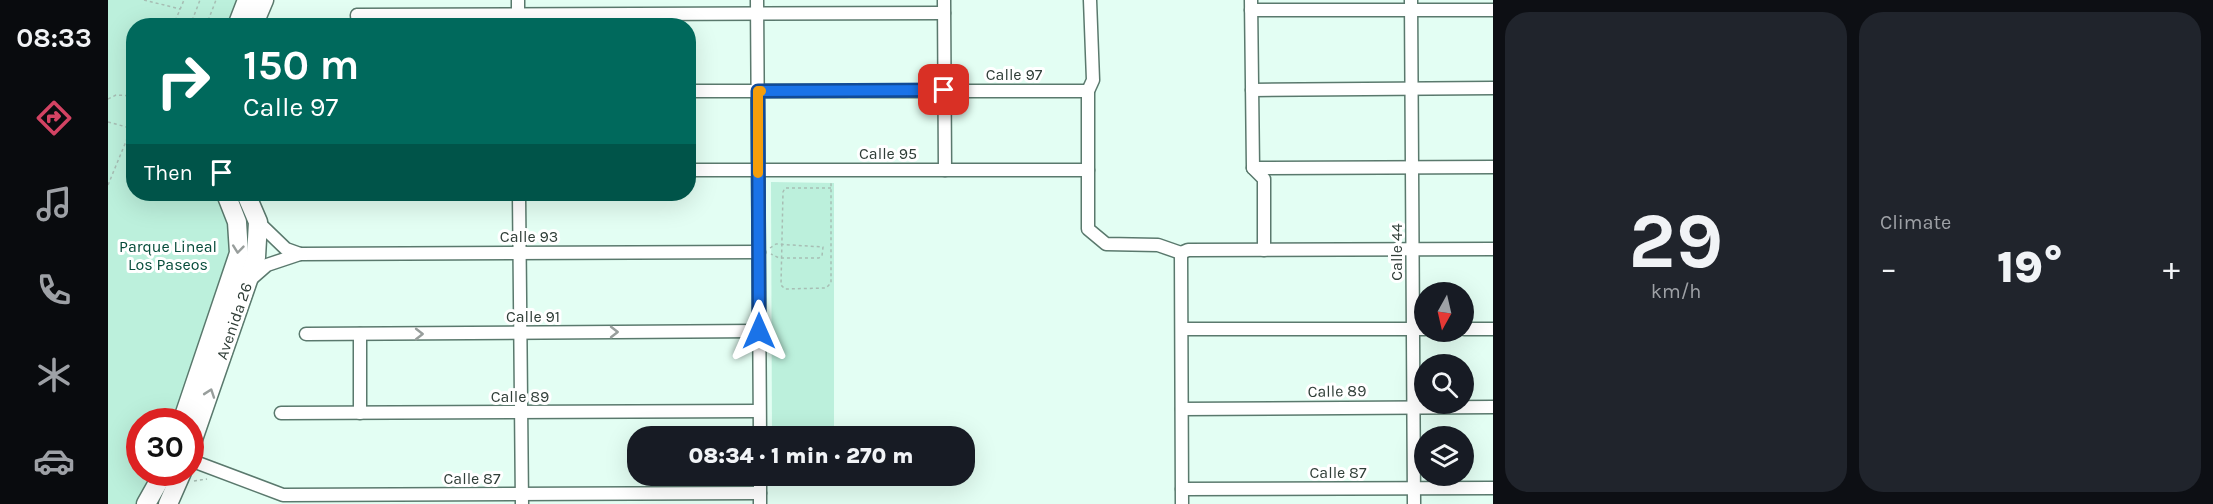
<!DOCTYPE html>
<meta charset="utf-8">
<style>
body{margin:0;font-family:Karla,sans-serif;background:#20242c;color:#f1f3f6;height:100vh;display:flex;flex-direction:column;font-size:22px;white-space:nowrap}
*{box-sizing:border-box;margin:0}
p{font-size:20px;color:#9ea1a6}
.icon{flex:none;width:33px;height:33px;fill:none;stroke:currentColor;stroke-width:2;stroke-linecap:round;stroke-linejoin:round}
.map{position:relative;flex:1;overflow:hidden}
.sheet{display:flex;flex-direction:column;gap:12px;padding:12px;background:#0d0f14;width:720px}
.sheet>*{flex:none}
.guide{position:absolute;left:18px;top:18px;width:570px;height:183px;border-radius:24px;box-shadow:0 6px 24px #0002;background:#00695c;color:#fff;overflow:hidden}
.needle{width:39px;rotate:188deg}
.buttons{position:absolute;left:1306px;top:282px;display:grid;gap:12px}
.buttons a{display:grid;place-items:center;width:60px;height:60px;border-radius:50%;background:#171b24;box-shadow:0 6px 24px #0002;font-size:30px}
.speed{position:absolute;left:18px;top:408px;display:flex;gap:12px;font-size:30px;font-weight:700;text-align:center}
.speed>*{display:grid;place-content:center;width:78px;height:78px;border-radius:50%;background:#171b24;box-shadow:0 6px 24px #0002;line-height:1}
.speed .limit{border:9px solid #d22;background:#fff;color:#111}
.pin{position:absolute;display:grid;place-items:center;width:51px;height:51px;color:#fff;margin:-26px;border-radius:12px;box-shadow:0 3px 9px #0006}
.me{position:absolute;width:66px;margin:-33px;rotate:0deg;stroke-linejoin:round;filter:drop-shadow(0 0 4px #0008)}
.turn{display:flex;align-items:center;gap:21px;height:126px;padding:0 18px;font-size:27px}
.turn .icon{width:78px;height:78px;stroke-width:2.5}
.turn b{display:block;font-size:42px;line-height:51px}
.then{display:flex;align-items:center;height:57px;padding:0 18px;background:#0003;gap:12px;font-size:22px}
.big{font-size:45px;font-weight:800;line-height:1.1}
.sheet .tile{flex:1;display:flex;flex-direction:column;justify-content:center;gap:9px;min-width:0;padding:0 21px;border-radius:24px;background:#20242c}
.sheet .dial{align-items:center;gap:0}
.dial b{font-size:78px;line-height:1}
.heat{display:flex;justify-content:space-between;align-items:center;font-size:33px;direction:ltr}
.sheet .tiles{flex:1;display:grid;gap:12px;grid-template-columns:repeat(2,1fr)}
.trip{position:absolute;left:519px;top:426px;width:348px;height:60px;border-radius:24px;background:#171b24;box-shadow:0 6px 24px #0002;font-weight:800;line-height:60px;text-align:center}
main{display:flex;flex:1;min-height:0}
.menu{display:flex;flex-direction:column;width:108px;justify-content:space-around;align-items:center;background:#090b0e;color:#9ea1a6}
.menu .icon{width:42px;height:42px}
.menu .active{color:#d34363}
.menu b{font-size:27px;color:#f1f3f6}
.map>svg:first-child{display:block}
.green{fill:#bcf0dc}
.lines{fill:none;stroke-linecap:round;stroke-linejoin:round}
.street-casing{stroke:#5a796d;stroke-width:15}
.secondary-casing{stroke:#5a796d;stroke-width:21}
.path{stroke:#a7beb4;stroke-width:1.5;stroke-dasharray:3 3;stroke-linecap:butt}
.street{stroke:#fff;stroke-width:12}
.secondary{stroke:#fff;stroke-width:18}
.oneway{stroke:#989e9c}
.route-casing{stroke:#114b97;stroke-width:15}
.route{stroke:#1a73e8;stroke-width:10}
.slow{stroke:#f59e0b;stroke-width:10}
.labels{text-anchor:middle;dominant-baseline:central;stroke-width:6;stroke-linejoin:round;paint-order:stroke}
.street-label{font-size:16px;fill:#303e38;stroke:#fff}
.park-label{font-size:16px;fill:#064c3a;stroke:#fff}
</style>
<main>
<nav class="menu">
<b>08:33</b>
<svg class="icon active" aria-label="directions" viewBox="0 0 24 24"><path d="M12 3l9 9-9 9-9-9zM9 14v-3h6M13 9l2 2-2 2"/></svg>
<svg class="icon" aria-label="music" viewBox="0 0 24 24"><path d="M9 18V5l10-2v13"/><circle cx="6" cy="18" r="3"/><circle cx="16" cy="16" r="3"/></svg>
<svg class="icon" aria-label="phone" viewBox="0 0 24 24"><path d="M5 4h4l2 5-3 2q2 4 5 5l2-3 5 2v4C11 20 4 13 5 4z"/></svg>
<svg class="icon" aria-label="climate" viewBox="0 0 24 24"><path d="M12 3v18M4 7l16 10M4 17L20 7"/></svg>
<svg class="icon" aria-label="car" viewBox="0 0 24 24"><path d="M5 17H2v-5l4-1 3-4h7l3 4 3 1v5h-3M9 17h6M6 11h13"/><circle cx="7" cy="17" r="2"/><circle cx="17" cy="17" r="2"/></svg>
</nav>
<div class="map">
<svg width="1385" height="504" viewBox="0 0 1385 504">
<rect width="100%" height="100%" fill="#e3fef3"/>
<g class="green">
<path d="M0 0H133L122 25 26 26V194H110L124 228 126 242 67 421 32 422V472L49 473 32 504H0Z"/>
<path d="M663 182 726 183V436H664Z"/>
</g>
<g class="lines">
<g class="street-casing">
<g id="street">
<path d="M410 0V26"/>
<path d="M649 0 652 436"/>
<path d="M836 0 837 170"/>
<path d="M982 0 985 80 980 91V229L998 244 1050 245 1073 253 1080 250 1385 249"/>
<path d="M1143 0 1145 168 1156 179V250"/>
<path d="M1303 0 1306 504"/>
<path d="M1143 10H1385"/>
<path d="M250 26 249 15 836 13"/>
<path d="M1144 90 1385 88"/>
<path d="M580 91H980"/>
<path d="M1145 168 1385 167"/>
<path d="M580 170H980"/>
<path d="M411 194 414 504"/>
<path d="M150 222 178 249 192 254"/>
<path d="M1073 253 1074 504"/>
<path d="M143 279 159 265 192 254 651 252"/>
<path d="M1074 329H1317"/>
<path d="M1356 329H1385"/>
<path d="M198 334 651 331"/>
<path d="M1074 409 1385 407"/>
<path d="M173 413 651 411"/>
<path d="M252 413V334"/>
<path d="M82 460 175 495 652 493"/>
<path d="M652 476V504"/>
<path d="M1074 489 1385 488"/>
</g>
</g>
<g class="secondary-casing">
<g id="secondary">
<path d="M129 26 139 0"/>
<path d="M145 26 156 0"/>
<path d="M74 422 131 253 129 222 118 194"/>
<path d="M82 448 148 257 150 222 138 194"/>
<path d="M38 504 56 472"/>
<path d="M60 504 74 472"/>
</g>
</g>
<g class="path">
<path d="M36 0 72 9"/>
<path d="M65 26 76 0"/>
<path d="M82 26 92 0"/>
<path d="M98 26 108 0"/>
<path d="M0 99 8 95 26 96"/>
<path d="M0 122 26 129"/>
<path d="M0 185 26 122"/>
<path d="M723 188H677L675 192 673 285 677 289 718 288 723 283V181"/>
<path d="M662 248 668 244 715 247 714 256 711 258H671L663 254"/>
<path d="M86 481 99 479"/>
</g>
<use href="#street" class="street"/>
<use href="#secondary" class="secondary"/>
</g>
<defs><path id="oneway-chevron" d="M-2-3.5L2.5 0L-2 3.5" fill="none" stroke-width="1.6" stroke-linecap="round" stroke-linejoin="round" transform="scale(1.5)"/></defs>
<g class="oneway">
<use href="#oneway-chevron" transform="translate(130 249) rotate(96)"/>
<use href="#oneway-chevron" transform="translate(506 332)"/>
<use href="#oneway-chevron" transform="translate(311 334)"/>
<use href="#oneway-chevron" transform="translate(102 393) rotate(-71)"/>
</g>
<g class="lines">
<g class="route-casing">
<path id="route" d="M651 331 650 91 836 90"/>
</g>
<use href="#route" class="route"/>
<path class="slow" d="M650 173V91H653"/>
</g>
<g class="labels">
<g class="street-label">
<text x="906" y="74">Calle 97</text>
<text x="780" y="153">Calle 95</text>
<text x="421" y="236">Calle 93</text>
<text transform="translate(1288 252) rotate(-90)">Calle 44</text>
<text x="425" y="316">Calle 91</text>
<text transform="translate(126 321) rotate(-71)">Avenida 26</text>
<text transform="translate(1229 391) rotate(-1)">Calle 89</text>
<text x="412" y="396">Calle 89</text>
<text x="1230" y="472">Calle 87</text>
<text x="364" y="478">Calle 87</text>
</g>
<g class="park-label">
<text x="60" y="246">Parque Lineal<tspan x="60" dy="18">Los Paseos</tspan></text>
</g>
</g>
</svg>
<div class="buttons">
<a><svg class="needle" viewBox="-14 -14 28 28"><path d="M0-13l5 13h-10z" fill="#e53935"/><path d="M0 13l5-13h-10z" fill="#9ea1a6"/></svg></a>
<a><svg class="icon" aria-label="search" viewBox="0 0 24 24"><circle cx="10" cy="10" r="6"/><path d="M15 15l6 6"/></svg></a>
<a><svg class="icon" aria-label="layers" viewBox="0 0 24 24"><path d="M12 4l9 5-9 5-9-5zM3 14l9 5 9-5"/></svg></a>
</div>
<div class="speed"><div class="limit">30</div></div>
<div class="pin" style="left:836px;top:90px;background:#d93025"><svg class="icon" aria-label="arrive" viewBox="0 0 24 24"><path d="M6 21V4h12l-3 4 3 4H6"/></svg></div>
<svg class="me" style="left:651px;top:331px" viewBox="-20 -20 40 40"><path d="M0-17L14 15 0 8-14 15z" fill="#1a73e8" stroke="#fff" stroke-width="4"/></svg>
<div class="trip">08:34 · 1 min · 270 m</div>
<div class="guide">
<div class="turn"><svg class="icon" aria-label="right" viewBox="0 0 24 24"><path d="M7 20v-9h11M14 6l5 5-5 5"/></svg><div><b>150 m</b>Calle 97</div></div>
<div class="then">Then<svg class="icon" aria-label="arrive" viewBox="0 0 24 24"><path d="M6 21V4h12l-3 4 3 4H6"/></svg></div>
</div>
</div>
<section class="sheet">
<div class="tiles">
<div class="tile dial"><b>29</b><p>km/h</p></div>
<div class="tile"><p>Climate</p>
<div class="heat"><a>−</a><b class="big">19°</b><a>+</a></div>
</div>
</div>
</section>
</main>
